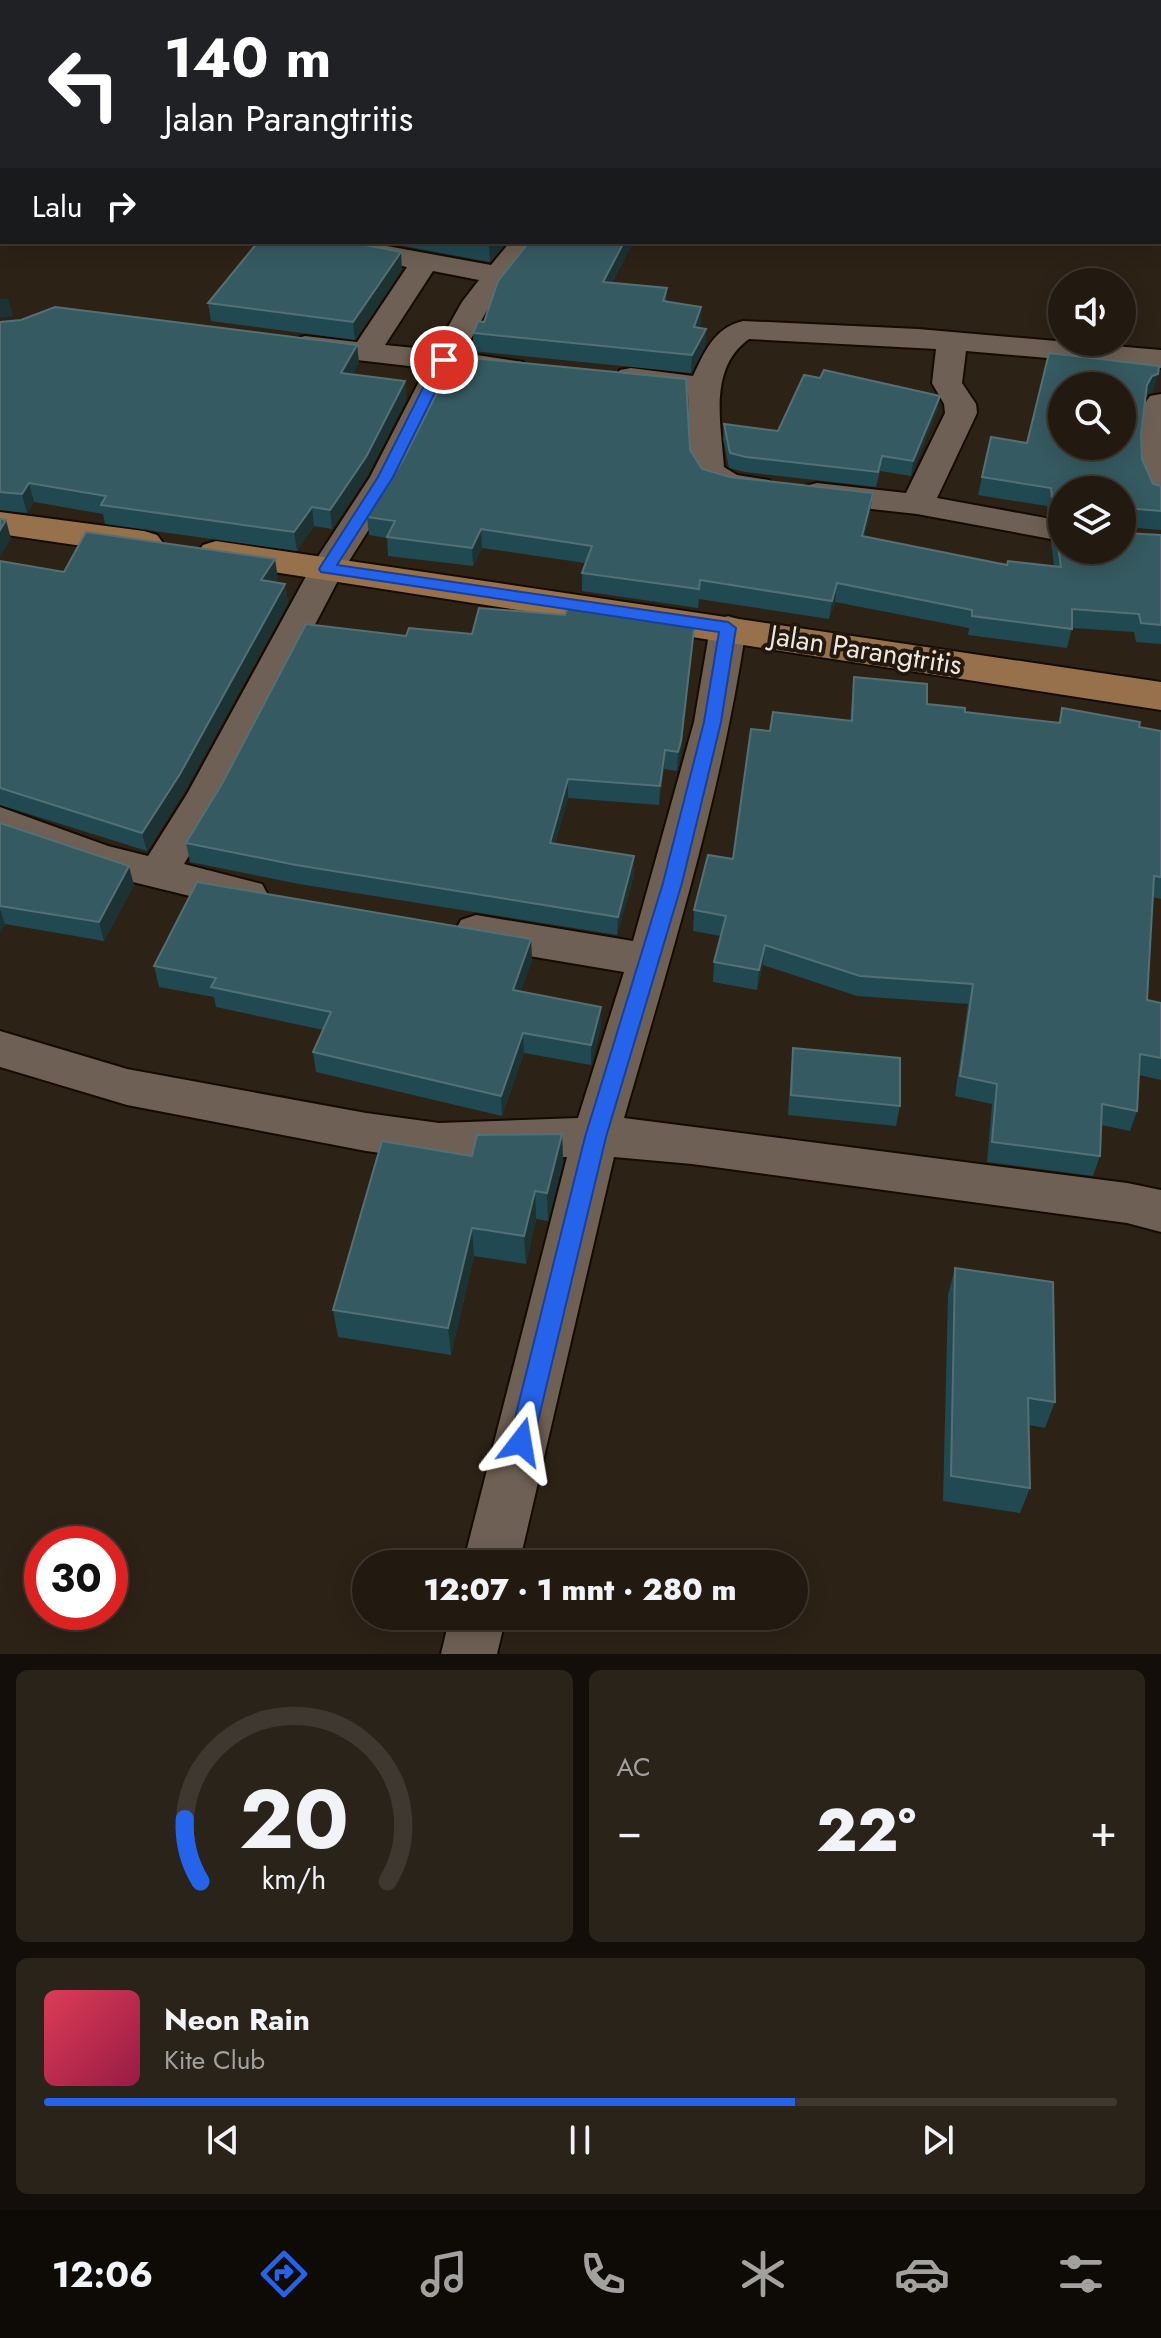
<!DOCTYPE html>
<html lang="id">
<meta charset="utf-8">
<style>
body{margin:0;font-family:Jost,sans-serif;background:#2a2319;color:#f1f3f6;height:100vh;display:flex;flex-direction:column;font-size:30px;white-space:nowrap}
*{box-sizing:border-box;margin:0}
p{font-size:26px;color:#a2a19f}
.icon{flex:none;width:44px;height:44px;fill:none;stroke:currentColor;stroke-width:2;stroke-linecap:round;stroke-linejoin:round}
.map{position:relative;height:1654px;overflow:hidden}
.sheet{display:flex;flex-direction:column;gap:16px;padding:16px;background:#130e09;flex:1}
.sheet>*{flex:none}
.hud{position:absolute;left:0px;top:0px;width:1162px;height:244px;box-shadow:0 4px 20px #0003,0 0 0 2px #3f3830;background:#202124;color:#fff;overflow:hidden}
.fabs{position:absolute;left:1048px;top:268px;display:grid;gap:16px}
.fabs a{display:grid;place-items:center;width:88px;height:88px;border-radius:50%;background:#221a10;box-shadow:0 4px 20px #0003,0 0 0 2px #3f3830;font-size:40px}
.speed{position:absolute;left:24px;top:1526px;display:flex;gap:16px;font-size:40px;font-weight:700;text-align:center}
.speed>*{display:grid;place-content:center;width:104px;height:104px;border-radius:50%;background:#221a10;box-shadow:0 4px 20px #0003,0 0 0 2px #3f3830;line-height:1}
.speed .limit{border:12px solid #d22;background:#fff;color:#111}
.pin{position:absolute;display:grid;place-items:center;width:68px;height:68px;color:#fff;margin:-34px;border:4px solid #fff;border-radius:50%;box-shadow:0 2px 8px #0007}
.me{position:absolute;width:88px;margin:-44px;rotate:14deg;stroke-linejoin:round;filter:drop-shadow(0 0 6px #0008)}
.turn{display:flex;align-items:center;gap:28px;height:168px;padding:0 32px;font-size:36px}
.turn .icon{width:104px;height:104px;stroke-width:2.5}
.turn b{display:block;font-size:56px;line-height:68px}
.then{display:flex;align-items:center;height:76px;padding:0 32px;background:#0003;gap:16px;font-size:30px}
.big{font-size:60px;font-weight:800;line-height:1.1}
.sheet .tile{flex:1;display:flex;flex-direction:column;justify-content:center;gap:12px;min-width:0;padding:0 28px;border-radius:12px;background:#2a2319}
.sheet .dial{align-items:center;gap:0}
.dial svg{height:208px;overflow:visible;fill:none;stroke:#3f3830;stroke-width:7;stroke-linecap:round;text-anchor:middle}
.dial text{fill:#f1f3f6;stroke:none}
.song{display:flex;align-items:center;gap:24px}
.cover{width:96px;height:96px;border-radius:12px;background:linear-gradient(135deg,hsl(350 70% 55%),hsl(340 70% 35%))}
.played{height:8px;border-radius:4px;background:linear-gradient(90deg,#2563eb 70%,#3f3830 70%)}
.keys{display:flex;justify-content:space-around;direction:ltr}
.heat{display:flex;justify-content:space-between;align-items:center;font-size:44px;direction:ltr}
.sheet .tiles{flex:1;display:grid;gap:16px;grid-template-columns:1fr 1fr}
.tile:last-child{grid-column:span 2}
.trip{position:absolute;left:352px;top:1550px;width:456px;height:80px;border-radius:40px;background:#221a10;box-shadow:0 4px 20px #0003,0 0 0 2px #3f3830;font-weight:800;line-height:80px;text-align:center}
.dock{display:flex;height:128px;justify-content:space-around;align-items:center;background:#0e0a06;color:#a2a19f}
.dock .icon{width:56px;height:56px}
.dock .selected{color:#2563eb}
.dock b{font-size:36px;color:#f1f3f6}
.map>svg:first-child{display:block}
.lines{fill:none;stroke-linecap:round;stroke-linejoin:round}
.minor-casing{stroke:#150b03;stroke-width:4}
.primary-casing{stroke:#150b03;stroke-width:4}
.minor{fill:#6e6054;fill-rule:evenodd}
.primary{fill:#97714b;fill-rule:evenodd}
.wall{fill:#204952}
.shaded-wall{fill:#1c3233}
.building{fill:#365a61;stroke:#537075;stroke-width:2;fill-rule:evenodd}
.route{fill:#2563eb;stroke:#184099;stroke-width:2}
.labels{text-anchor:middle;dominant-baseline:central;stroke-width:8;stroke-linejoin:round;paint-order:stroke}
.street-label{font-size:28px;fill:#efe7df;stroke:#23180d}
</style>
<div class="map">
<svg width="1161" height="1654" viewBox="0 0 1161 1654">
<rect width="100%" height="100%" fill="#2d2216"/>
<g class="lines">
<g class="minor-casing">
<g id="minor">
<path d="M5 0H45L47 2H7Z"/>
<rect x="1160" y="118" width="1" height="16"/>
<rect x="0" y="188" width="2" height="16"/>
<path d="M305 242H365L491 265 510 242H539L490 305 463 353 523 362 527 368 523 374 512 377 455 371 402 477 344 569 224 799 184 864 262 884 268 895 262 906 247 910 100 874 0 837V807L108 846 148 856 187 794 310 569 370 477 426 368 305 354 294 351 290 345 294 339 305 336 357 342 407 267 319 250 309 248ZM433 271 479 280 462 302 435 350 385 345Z"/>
<path d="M743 321 918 329 1161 350V368L966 351 962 383 976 404 977 413 937 498 1062 521V541L917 514 817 503 805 500 800 493 805 486 817 483 906 493 945 413 944 404 932 383 936 349 749 339C708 368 721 423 724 467L737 475 769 480 774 487 769 494C753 498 740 495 724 492 680 481 690 431 688 394L620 384 616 377 620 370 631 368 693 376C705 351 714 328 743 321Z"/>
<path d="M1161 394V502L1149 499C1131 472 1142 433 1145 403L1150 396Z"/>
<path d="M728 616 741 620 746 628C721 797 671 956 624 1118L1127 1183 1161 1190V1232L1127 1223 692 1164 614 1157 519 1564H463L567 1157 439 1161 366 1151 127 1105 0 1067V1031L127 1069 366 1113 439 1123 578 1118 624 972 476 947 461 942 455 931 461 920 476 915 633 941 694 722 710 628 715 620Z"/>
<path d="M450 1616H506L497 1654H441Z"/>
</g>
</g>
<g class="primary-casing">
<g id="primary">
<path d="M0 512 144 531 157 535 163 543 157 551 144 555 0 534Z"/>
<path d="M216 541 1161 682V710L203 561 197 553 203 545Z"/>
</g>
</g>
<use href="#minor" class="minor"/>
<use href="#primary" class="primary"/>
</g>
<g class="wall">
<path d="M382 242H507L490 262Z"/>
<path d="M529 242H633L612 283 667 288 666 302 701 307 699 328 706 329 705 346 691 373 473 351V333L484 322Z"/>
<path d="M402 269 355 340 211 321 208 303Z"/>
<path d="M0 322 357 345 359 363 352 374 405 381 406 400 367 476 332 529 314 526 297 551 105 524 103 514 34 502 27 513 0 510Z"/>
<path d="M1049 353 1153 392 1148 394 1145 398 1141 434 1142 459 1153 484 1161 486V530L1125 527V533L1161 535V644L1136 642 1134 632 1072 628 1067 648 968 635 969 628 835 602 829 619 699 599 698 608 582 591V573L585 563 482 548 473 566 388 556 387 538 369 535 367 517 690 450 702 469 730 477 873 493 870 512 864 537 1007 565 1054 566 1051 542 1055 524 1122 550 1062 490V519L1048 515 1047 506 978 495 982 477 1027 443Z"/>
<path d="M940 396 937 411 911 476 880 471 876 487 745 472 729 468 723 439 724 424 778 431Z"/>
<path d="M0 561 64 572 278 578 275 582 285 584 288 603 184 792 147 851 0 805Z"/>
<path d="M565 615 695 620 680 760 677 771 664 769 659 805 568 798 555 844 634 875 617 935 299 884 190 862 186 843 406 636 472 634Z"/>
<path d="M854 677 927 704 965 712 1058 723 1062 708 1139 727 1161 731V899L1152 897 1147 1000 1161 1003V1080L1139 1075 1137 1111 1130 1131 1101 1125 1100 1156 1093 1176 987 1162 992 1104 955 1096 968 1004 857 996 763 965 757 990 713 982 714 962 721 936 693 931 694 910 733 859 770 731 850 721Z"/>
<path d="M0 823 134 885 104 941 5 924 0 933Z"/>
<path d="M531 939 532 960 520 992 601 1007V1027L591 1065 524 1053 502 1116 316 1072 313 1052 323 1030 216 1007 214 997 159 987 154 966Z"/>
<path d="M793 1048 900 1106 896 1126 788 1115 791 1068Z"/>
<path d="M562 1134 563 1162 548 1221 536 1219 526 1264 474 1256 451 1355 338 1337 333 1310 472 1156Z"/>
<path d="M955 1268 1055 1402 1045 1428 1029 1425 1030 1488 1020 1513 943 1501 948 1295Z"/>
</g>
<g class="shaded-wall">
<path d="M491 242H507L490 262 489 244Z"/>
<path d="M624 242H633L603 300V282Z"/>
<path d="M401 252 402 269 355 340 353 322Z"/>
<path d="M8 298 13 316 0 318V299Z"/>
<path d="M701 307V324L693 345 694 327Z"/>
<path d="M706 329 705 346 691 373 692 355Z"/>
<path d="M357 345 359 363 343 391 341 373Z"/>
<path d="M1158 374 1153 392 1148 394 1142 403 1147 385 1152 376Z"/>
<path d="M405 381 406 400 367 476 332 529 330 510Z"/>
<path d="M940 396 937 411 911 476 913 461Z"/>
<path d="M29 483 34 502 27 513 22 494Z"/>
<path d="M873 493 870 512 859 555 862 536Z"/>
<path d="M312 507 314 526 297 551 294 532Z"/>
<path d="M6 520 11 539 0 557V530Z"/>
<path d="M481 529 482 548 473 566 472 548Z"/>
<path d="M275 559 278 578 264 598 261 580Z"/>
<path d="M837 583 835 602 829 619 832 601Z"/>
<path d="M285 584 288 603 184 792 147 851 142 833Z"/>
<path d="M695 620 680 760 677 771 678 752Z"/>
<path d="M665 750 664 769 659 805 660 786Z"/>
<path d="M568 779V798L550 862V843Z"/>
<path d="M634 856V875L617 935 618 917Z"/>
<path d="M129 866 134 885 104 941 99 922Z"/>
<path d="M0 909 5 924 0 933Z"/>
<path d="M531 939 532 960 514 1011 513 990Z"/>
<path d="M765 945 763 965 757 990 759 970Z"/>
<path d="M601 1007V1027L591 1065V1045Z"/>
<path d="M523 1033 524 1053 502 1116 501 1096Z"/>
<path d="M562 1134 563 1162 548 1221 547 1193Z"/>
<path d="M535 1191 536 1219 526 1264 524 1236Z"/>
<path d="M472 1228 474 1256 451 1355 448 1328Z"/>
</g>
<g class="building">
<path d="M258 242H350L401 252 353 322 208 303Z"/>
<path d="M529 242H624L603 282 667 288 663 301 701 307 694 327 706 329 692 355 473 333 478 321 484 322 498 281Z"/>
<path d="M55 307 357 345 341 373 405 381 366 457 330 510 312 507 294 532 101 505 106 496 29 483 22 494 0 492V322L21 320Z"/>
<path d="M1049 353 1159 366 1158 374 1152 376 1147 385 1141 434 1142 459 1153 484 1161 486V511L1125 508V533L1161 535V625L1141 623 1139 614 1072 609V629L972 616V610L837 583 832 601 700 580 699 589 582 573 592 546 481 529 472 548 387 537 395 521 367 517 403 460 441 385 449 386 462 357 686 379 690 450 702 469 730 477 873 493 862 536 1007 565 1008 561 1061 567 1055 524H1062V550H1122V490H1062V499L1052 497 1051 488 982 477 991 437 1027 443ZM1062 386H1122V446H1062Z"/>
<path d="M824 370 940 396 913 461 882 456 878 472 746 457 730 453 724 424 778 431 804 375 820 378Z"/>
<path d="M0 519 6 520 0 530Z"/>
<path d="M86 532 275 559 261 580 285 584 180 774 142 833 0 788V561L64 572Z"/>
<path d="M570 602 695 620 681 741 678 752 665 750 660 786 568 779 550 843 634 856 618 917 296 865 186 843 223 782 306 624 406 636 409 628 472 634 479 608 565 615Z"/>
<path d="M854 677 927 684V704L965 708V712L1060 723 1062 708 1140 722 1139 727 1161 731V877L1154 876 1147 1000 1161 1003V1058L1140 1054 1137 1111 1102 1104 1100 1156 992 1142 997 1084 960 1076 973 984 860 976 765 945 759 970 714 962 726 916 694 910 708 855 733 859 751 729 770 731 773 712 852 721Z"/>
<path d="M0 823 129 866 99 922 0 906Z"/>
<path d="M197 882 531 939 513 990 601 1007 591 1045 523 1033 501 1096 313 1052 331 1012 211 987 216 978 154 966Z"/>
<path d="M793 1048 900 1058V1106L791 1095Z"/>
<path d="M562 1134 547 1193 535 1191 524 1236 472 1228 448 1328 333 1310 382 1141 472 1156 477 1135Z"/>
<path d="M955 1268 1053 1282 1055 1402 1028 1398 1030 1488 951 1476Z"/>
</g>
<path class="route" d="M444 355 451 360 393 477 337 565 728 622 736 628 721 722 682 883 606 1137 533 1442 529 1450 521 1453 512 1450 509 1442 585 1137 663 883 704 722 719 632 321 572 319 569 378 477 437 360Z"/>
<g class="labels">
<g class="street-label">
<text transform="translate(866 650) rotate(9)">Jalan Parangtritis</text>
</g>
</g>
</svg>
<div class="fabs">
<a><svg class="icon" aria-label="sound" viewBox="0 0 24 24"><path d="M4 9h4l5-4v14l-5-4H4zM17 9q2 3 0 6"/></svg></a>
<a><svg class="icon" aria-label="search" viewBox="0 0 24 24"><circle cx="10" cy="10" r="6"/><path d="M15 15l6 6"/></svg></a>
<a><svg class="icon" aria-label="layers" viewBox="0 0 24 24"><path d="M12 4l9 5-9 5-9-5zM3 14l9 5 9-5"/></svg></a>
</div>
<div class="speed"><div class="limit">30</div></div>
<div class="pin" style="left:444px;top:360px;background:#d93025"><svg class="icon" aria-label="arrive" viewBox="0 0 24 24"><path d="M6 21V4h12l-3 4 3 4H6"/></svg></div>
<svg class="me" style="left:521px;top:1442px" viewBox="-20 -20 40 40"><path d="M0-17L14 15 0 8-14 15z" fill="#2563eb" stroke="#fff" stroke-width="4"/></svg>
<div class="trip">12:07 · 1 mnt · 280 m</div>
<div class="hud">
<div class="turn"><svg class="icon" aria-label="left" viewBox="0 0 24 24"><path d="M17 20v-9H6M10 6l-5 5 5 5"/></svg><div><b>140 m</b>Jalan Parangtritis</div></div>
<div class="then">Lalu<svg class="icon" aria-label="right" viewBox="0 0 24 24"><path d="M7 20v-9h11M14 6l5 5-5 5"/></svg></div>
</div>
</div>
<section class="sheet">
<div class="tiles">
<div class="tile dial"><svg viewBox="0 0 100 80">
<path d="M14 69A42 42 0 1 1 86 69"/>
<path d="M14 69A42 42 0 0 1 8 45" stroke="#2563eb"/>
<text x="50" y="56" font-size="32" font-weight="700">20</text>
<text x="50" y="72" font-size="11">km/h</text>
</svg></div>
<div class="tile"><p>AC</p>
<div class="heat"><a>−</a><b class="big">22°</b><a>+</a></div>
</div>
<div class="tile">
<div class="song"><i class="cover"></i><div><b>Neon Rain</b><p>Kite Club</p></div></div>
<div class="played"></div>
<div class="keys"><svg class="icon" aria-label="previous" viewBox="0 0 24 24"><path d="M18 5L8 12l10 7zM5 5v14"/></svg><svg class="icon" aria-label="pause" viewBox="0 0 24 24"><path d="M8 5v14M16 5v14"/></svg><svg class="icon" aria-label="next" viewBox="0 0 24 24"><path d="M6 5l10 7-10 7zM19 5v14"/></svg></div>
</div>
</div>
</section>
<nav class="dock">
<b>12:06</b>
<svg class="icon selected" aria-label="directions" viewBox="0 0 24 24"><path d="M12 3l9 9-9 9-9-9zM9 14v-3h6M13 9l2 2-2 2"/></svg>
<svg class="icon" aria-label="music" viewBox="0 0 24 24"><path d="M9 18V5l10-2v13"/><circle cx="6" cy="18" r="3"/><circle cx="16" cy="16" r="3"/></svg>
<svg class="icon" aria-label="phone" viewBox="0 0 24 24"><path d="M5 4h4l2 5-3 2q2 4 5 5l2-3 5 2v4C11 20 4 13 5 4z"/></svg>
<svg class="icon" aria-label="climate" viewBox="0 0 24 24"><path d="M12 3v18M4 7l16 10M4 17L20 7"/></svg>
<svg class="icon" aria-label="car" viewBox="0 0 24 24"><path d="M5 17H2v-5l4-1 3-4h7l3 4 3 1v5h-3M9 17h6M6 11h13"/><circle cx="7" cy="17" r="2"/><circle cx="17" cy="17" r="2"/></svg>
<svg class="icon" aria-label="filters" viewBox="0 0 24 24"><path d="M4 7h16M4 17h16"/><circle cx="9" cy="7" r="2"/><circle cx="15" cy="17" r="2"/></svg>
</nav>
